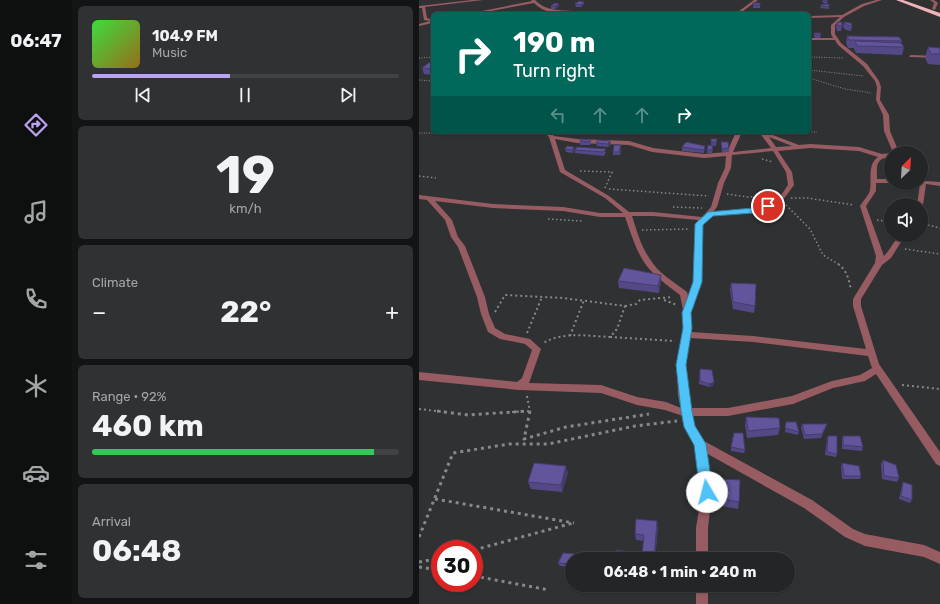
<!DOCTYPE html>
<meta charset="utf-8">
<style>
body{margin:0;font-family:Rubik,sans-serif;background:#2f3132;color:#f1f3f6;height:100vh;display:flex;flex-direction:column;font-size:15px;white-space:nowrap}
*{box-sizing:border-box;margin:0}
p{font-size:13px;color:#a3a5a7}
.icon{flex:none;width:22px;height:22px;fill:none;stroke:currentColor;stroke-width:2;stroke-linecap:round;stroke-linejoin:round}
.map{position:relative;flex:1;overflow:hidden}
.details{display:flex;flex-direction:column;gap:6px;padding:6px;background:#131415;width:347px}
.details>*{flex:none}
.hud{position:absolute;left:12px;top:12px;width:380px;height:122px;border-radius:6px;box-shadow:0 1px 3px #0004,0 0 0 1px #404243;background:#00695c;color:#fff;overflow:hidden}
.needle{width:26px;rotate:25deg}
.fabs{position:absolute;left:465px;top:146px;display:grid;gap:8px}
.fabs a{display:grid;place-items:center;width:44px;height:44px;border-radius:50%;background:#232526;box-shadow:0 1px 3px #0004,0 0 0 1px #404243;font-size:20px}
.speed{position:absolute;left:12px;top:540px;display:flex;gap:8px;font-size:20px;font-weight:700;text-align:center}
.speed>*{display:grid;place-content:center;width:52px;height:52px;border-radius:50%;background:#232526;box-shadow:0 1px 3px #0004,0 0 0 1px #404243;line-height:1}
.speed .limit{border:6px solid #d22;background:#fff;color:#111}
.pin{position:absolute;display:grid;place-items:center;width:34px;height:34px;color:#fff;margin:-17px;border:2px solid #fff;border-radius:50%;box-shadow:0 1px 4px #0007}
.me{position:absolute;width:44px;margin:-22px;rotate:352deg;stroke-linejoin:round;filter:drop-shadow(0 0 3px #0008)}
.turn{display:flex;align-items:center;gap:14px;height:84px;padding:0 16px;font-size:18px}
.turn .icon{width:52px;height:52px;stroke-width:2.5}
.turn b{display:block;font-size:28px;line-height:34px}
.lanes{display:flex;align-items:center;height:38px;padding:0 16px;background:#0003;justify-content:center;gap:20px;direction:ltr}
.lanes .off{opacity:.35}
.big{font-size:30px;font-weight:700;line-height:1.1}
.details .card{flex:1;display:flex;flex-direction:column;justify-content:center;gap:6px;min-width:0;padding:0 14px;border-radius:6px;background:#2f3132}
.details .dial{align-items:center;gap:0}
.dial b{font-size:52px;line-height:1}
.song{display:flex;align-items:center;gap:12px}
.cover{width:48px;height:48px;border-radius:6px;background:linear-gradient(135deg,hsl(120 70% 55%),hsl(40 70% 35%))}
.played{height:4px;border-radius:2px;background:linear-gradient(90deg,#bca0f2 45%,#404243 45%)}
.keys{display:flex;justify-content:space-around;direction:ltr}
.heat{display:flex;justify-content:space-between;align-items:center;font-size:22px;direction:ltr}
.charge{height:6px;border-radius:3px;background:linear-gradient(90deg,#34c759 92%,#404243 0)}
.trip{position:absolute;left:146px;top:552px;width:230px;height:40px;border-radius:20px;background:#232526;box-shadow:0 1px 3px #0004,0 0 0 1px #404243;font-weight:700;line-height:40px;text-align:center}
main{display:flex;flex:1;min-height:0}
.tabs{display:flex;flex-direction:column;width:72px;justify-content:space-around;align-items:center;background:#0e0f0f;color:#a3a5a7}
.tabs .icon{width:28px;height:28px}
.tabs .current{color:#bca0f2}
.tabs b{font-size:18px;color:#f1f3f6}
.map>svg:first-child{display:block}
.lines{fill:none;stroke-linecap:round;stroke-linejoin:round}
.path-far3{stroke:#868889;stroke-width:1;stroke-dasharray:1 1.5;stroke-linecap:butt}
.path-far2{stroke:#868889;stroke-width:1.5;stroke-dasharray:1.5 2.5;stroke-linecap:butt}
.path-far1{stroke:#868889;stroke-width:2;stroke-dasharray:2 3;stroke-linecap:butt}
.path{stroke:#868889;stroke-width:3;stroke-dasharray:3 4;stroke-linecap:butt}
.street{fill:#965c61;fill-rule:evenodd}
.highway{fill:#edb3b7;fill-rule:evenodd}
.wall{fill:#544986}
.shaded-wall{fill:#453c6d}
.building{fill:#62559c;stroke:#453c6d}
.route{fill:#4fc3f7;stroke:#337fa1}
</style>
<main>
<nav class="tabs">
<b>06:47</b>
<svg class="icon current" aria-label="directions" viewBox="0 0 24 24"><path d="M12 3l9 9-9 9-9-9zM9 14v-3h6M13 9l2 2-2 2"/></svg>
<svg class="icon" aria-label="music" viewBox="0 0 24 24"><path d="M9 18V5l10-2v13"/><circle cx="6" cy="18" r="3"/><circle cx="16" cy="16" r="3"/></svg>
<svg class="icon" aria-label="phone" viewBox="0 0 24 24"><path d="M5 4h4l2 5-3 2q2 4 5 5l2-3 5 2v4C11 20 4 13 5 4z"/></svg>
<svg class="icon" aria-label="climate" viewBox="0 0 24 24"><path d="M12 3v18M4 7l16 10M4 17L20 7"/></svg>
<svg class="icon" aria-label="car" viewBox="0 0 24 24"><path d="M5 17H2v-5l4-1 3-4h7l3 4 3 1v5h-3M9 17h6M6 11h13"/><circle cx="7" cy="17" r="2"/><circle cx="17" cy="17" r="2"/></svg>
<svg class="icon" aria-label="filters" viewBox="0 0 24 24"><path d="M4 7h16M4 17h16"/><circle cx="9" cy="7" r="2"/><circle cx="15" cy="17" r="2"/></svg>
</nav>
<section class="details">
<div class="card">
<div class="song"><i class="cover"></i><div><b>104.9 FM</b><p>Music</p></div></div>
<div class="played"></div>
<div class="keys"><svg class="icon" aria-label="previous" viewBox="0 0 24 24"><path d="M18 5L8 12l10 7zM5 5v14"/></svg><svg class="icon" aria-label="pause" viewBox="0 0 24 24"><path d="M8 5v14M16 5v14"/></svg><svg class="icon" aria-label="next" viewBox="0 0 24 24"><path d="M6 5l10 7-10 7zM19 5v14"/></svg></div>
</div>
<div class="card dial"><b>19</b><p>km/h</p></div>
<div class="card"><p>Climate</p>
<div class="heat"><a>−</a><b class="big">22°</b><a>+</a></div>
</div>
<div class="card"><p>Range · 92%</p><b class="big">460 km</b><div class="charge"></div></div>
<div class="card"><p>Arrival</p><b class="big">06:48</b></div>
</section>
<div class="map">
<svg width="521" height="604" viewBox="0 0 521 604">
<rect width="100%" height="100%" fill="#2f3133"/>
<g class="lines">
<g class="path-far3">
<path d="M390 57 425 58"/>
<path d="M0 58 14 57"/>
<path d="M390 70 445 76"/>
<path d="M390 78 426 89 453 93"/>
<path d="M0 80 14 81"/>
<path d="M390 132H398"/>
<path d="M0 133 123 134"/>
</g>
<g class="path-far2">
<path d="M343 159 354 162"/>
<path d="M161 171 193 172 186 188"/>
<path d="M0 176 17 178"/>
<path d="M190 189 290 196"/>
<path d="M308 194 328 197 351 196"/>
<path d="M372 198H388L435 205"/>
<path d="M367 205 391 229 404 255 421 265"/>
<path d="M254 207 283 208"/>
<path d="M129 219 163 221"/>
<path d="M458 220 472 222"/>
<path d="M509 225 521 228"/>
<path d="M223 230 271 229"/>
<path d="M486 249 521 254"/>
</g>
<g class="path-far1">
<path d="M419 264C428 270 430 280 432 290"/>
<path d="M245 300 258 305"/>
<path d="M206 306 217 304 221 300 253 297"/>
<path d="M76 312 86 295 144 298 206 306 198 329 191 337C169 336 142 331 123 344"/>
<path d="M108 333 123 297"/>
<path d="M151 336 165 300"/>
<path d="M191 337 256 341"/>
<path d="M483 385 521 389"/>
<path d="M108 396 111 412"/>
<path d="M0 409 26 412"/>
<path d="M93 412 111 411"/>
</g>
<g class="path">
<path d="M18 411 49 415 108 411"/>
<path d="M111 411 105 439 147 427 230 414"/>
<path d="M16 499 155 523"/>
<path d="M0 537 34 453 90 444H129L216 426 258 421"/>
<path d="M55 550 154 523"/>
<path d="M0 562 21 558"/>
<path d="M0 567 21 570"/>
<path d="M55 576 130 590"/>
</g>
<g class="street">
<path d="M53 0H64L6 7 8 18 14 20V23L0 26V24L11 21 5 20 3 8H0V6Z"/>
<path d="M112 0H116C130 15 149 7 166 14 150 14 127 16 115 3L56 14H48L113 1Z"/>
<path d="M335 0H339L320 14H316Z"/>
<path d="M457 0H463L445 6 425 17 416 25V34L422 43 448 64 460 81 462 87 461 100 470 115 471 131 479 150 478 153H472L473 150 465 131 464 115 457 100 458 87 456 81 444 66 419 45 416 40H390V38H414L412 34V25L421 17 390 18V16L423 15 443 4Z"/>
<path d="M511 0H515L519 3 516 10 513 9 515 3Z"/>
<path d="M492 55 521 56V58L491 57 490 56Z"/>
<path d="M128 132H134L133 134 135 136 158 139 210 141 234 148 285 154 308 152 317 132H323L314 152 352 148 340 132H346L380 145 391 144 440 147 463 154 472 153V157C456 158 458 166 458 179H472V183H457V191L447 206 465 256C477 244 473 235 494 235L482 242 472 258 463 265 442 299V306L460 364 521 452V466L517 464 457 374 446 381 414 388 374 404 309 416H273L276 426 285 441 393 500 434 529 446 534 505 545 521 552V564L505 557 446 546 426 537 385 508 287 453 293 492 289 528V559H277V528L283 492 276 445 266 427 264 416 246 410 218 405 182 393 100 390 0 380V372L98 382 103 378 113 350 106 344 81 339 69 332 62 314 58 297 39 247 32 237 26 220 8 200 0 199V195L74 204 144 207 181 213H204L186 198 141 172 130 137 127 134ZM350 137 373 146 357 147ZM136 139 158 143 210 145 233 152 285 158 307 156 306 168 299 183 292 207 283 217 234 212H210L190 196 146 170ZM391 148 440 151 459 157C448 165 453 178 451 190 450 195 444 201 441 206L457 256 456 263 434 299V306L447 349 334 336 272 332V311L282 282 283 224 294 216 335 212 351 207 364 200 375 185 373 172 359 151ZM354 151 367 172 369 185C366 189 363 195 359 198 343 212 315 210 294 212L298 207 305 183 312 168 313 155ZM16 201 74 208 144 211 181 217H206C213 236 219 259 234 273 242 281 252 288 261 295L264 310 265 327 258 365 259 396 262 408 247 402 218 397 182 385 110 383 122 349 111 339 86 334 76 328 70 314 66 297 46 246 39 237 33 220ZM213 216H234L279 220 277 224 274 282 269 296 268 292C255 282 239 273 231 259 222 247 218 231 213 216ZM271 338 334 342 449 356 453 368 441 375 413 381 373 396 309 408H272L269 396 266 365Z"/>
<path d="M502 177 506 181 521 182V186L507 184 504 205 502 207V205H498L501 184 500 183H502Z"/>
<path d="M502 217 505 219V223L502 225Z"/>
<rect x="277" y="585" width="12" height="19"/>
</g>
<path class="highway" d="M477 0H484L521 13V17Z"/>
</g>
<g class="wall">
<path d="M403 0H408V4L404 3Z"/>
<path d="M165 2V4L162 7H157L156 4Z"/>
<rect x="334" y="3" width="7" height="5"/>
<path d="M410 4V9L401 8 402 6Z"/>
<path d="M132 6H140L136 9H132Z"/>
<path d="M418 22 423 26 422 31H418L417 27Z"/>
<path d="M425 22 433 26 432 31 427 30 424 27Z"/>
<path d="M395 33 402 35 401 38H396L395 36Z"/>
<path d="M428 36 483 41 482 43 485 47 483 55 437 53 435 49V48H429L427 43Z"/>
<path d="M509 47 521 48V65L509 64 506 58Z"/>
<path d="M14 59V75L5 74 3 68 11 63V62Z"/>
<path d="M162 139 173 143 171 145H161V141Z"/>
<path d="M292 139H298L297 146 292 145Z"/>
<path d="M302 142 310 148V152H303L302 145Z"/>
<path d="M177 143 192 144 189 147 178 146Z"/>
<path d="M286 146 285 153 263 151V147Z"/>
<path d="M155 147 156 150 154 153 147 152 146 149Z"/>
<path d="M202 149 201 155H194V152Z"/>
<path d="M294 149 293 153H288V150Z"/>
<path d="M156 150 187 152 185 156 156 153Z"/>
<path d="M242 275V282L240 293 200 288 199 281Z"/>
<path d="M312 283 336 306 335 313 314 309 311 290Z"/>
<path d="M281 369 295 382 294 386 290 387 280 384Z"/>
<path d="M327 417 361 428 359 435 328 438 326 425Z"/>
<path d="M367 422 380 432 379 435 366 432Z"/>
<path d="M383 424H408L402 438 385 439 382 428Z"/>
<path d="M409 436 418 454 417 457 406 455 408 439Z"/>
<path d="M424 436 444 447 443 451 423 449V440Z"/>
<path d="M312 447 326 450 325 453 312 451Z"/>
<path d="M464 460 480 478 478 482 463 479 462 464Z"/>
<path d="M423 463 442 476 441 479H423L422 467Z"/>
<path d="M149 473 143 492 112 489 109 482Z"/>
<path d="M484 482 493 500 491 503 480 499 483 486Z"/>
<path d="M298 498 320 502 319 509 297 505Z"/>
<path d="M239 527 236 559H196L223 554 225 541 217 540 216 534Z"/>
<path d="M153 559V567L141 566 139 563Z"/>
</g>
<g class="shaded-wall">
<path d="M165 2V4L162 7V5Z"/>
<path d="M140 4V6L136 9V6Z"/>
<path d="M191 141 192 144 189 147V144Z"/>
<path d="M155 147 156 150 154 153 153 150Z"/>
<path d="M242 275V282L240 293 239 286Z"/>
<path d="M295 382 294 386 290 387V384Z"/>
<path d="M147 466 149 473 143 492 142 485Z"/>
<path d="M238 521 239 527 236 559H235Z"/>
</g>
<g class="building">
<path d="M404 0H408L409 1H404Z"/>
<path d="M160 1 165 2 162 5 156 4Z"/>
<path d="M136 3 140 4 136 6H132Z"/>
<rect x="334" y="3" width="7" height="2"/>
<path d="M410 4V7L402 6V5Z"/>
<path d="M142 11H146L143 14 138 13Z"/>
<path d="M418 22H423V26H419Z"/>
<path d="M425 22 432 23 433 26 428 25Z"/>
<path d="M395 33H401L402 35H396Z"/>
<path d="M428 36 480 37 483 41 430 40Z"/>
<path d="M436 41 482 43 485 47 438 46Z"/>
<path d="M509 47 521 48V54H512Z"/>
<path d="M11 62 14 63V69L3 68Z"/>
<path d="M162 139 172 140 171 142 161 141Z"/>
<path d="M292 139H298L297 142H292Z"/>
<path d="M179 140 191 141 189 144 177 143Z"/>
<path d="M267 142 286 146 285 150 263 147Z"/>
<path d="M302 142H309L310 148 303 149Z"/>
<path d="M195 145H202L200 152H194Z"/>
<path d="M289 145 294 146 293 150H288Z"/>
<path d="M148 146 155 147 153 150 146 149Z"/>
<path d="M158 147 187 149 185 152 156 150Z"/>
<path d="M205 268 242 275 239 286 199 281Z"/>
<path d="M312 283 337 284 336 306 314 302Z"/>
<path d="M281 369 293 370 295 382 290 384 281 381Z"/>
<path d="M327 417 360 418 361 428 329 431Z"/>
<path d="M367 422H377L380 432 366 428Z"/>
<path d="M383 424H408L403 434 386 435Z"/>
<path d="M315 433H324L326 450 312 447Z"/>
<path d="M409 436H418V454L408 452Z"/>
<path d="M424 436H441L444 447 424 445Z"/>
<path d="M464 460 477 465 480 478 465 476Z"/>
<path d="M115 463 147 466 142 485 109 482Z"/>
<path d="M423 463 440 466 442 476H425Z"/>
<path d="M300 479 321 480 320 502 298 498Z"/>
<path d="M484 482 493 485V500L482 496Z"/>
<path d="M217 519 238 521 235 559H196L198 550 223 554 225 535 216 534Z"/>
<path d="M173 551 194 556 193 559H173Z"/>
<path d="M144 553 169 555V559H153V564L139 563Z"/>
</g>
<path class="route" d="M349 204 352 206 351 208 335 213 294 216 284 225 283 282 272 313 273 328 267 365 273 411 276 426 287 444 294 492 292 496 288 498 283 496 281 492 275 445 265 427 262 411 257 365 264 328 263 313 274 282 276 224 289 212 334 208Z"/>
</svg>
<div class="fabs">
<a><svg class="needle" viewBox="-14 -14 28 28"><path d="M0-13l5 13h-10z" fill="#e53935"/><path d="M0 13l5-13h-10z" fill="#a3a5a7"/></svg></a>
<a><svg class="icon" aria-label="sound" viewBox="0 0 24 24"><path d="M4 9h4l5-4v14l-5-4H4zM17 9q2 3 0 6"/></svg></a>
</div>
<div class="speed"><div class="limit">30</div></div>
<div class="pin" style="left:349px;top:206px;background:#d93025"><svg class="icon" aria-label="arrive" viewBox="0 0 24 24"><path d="M6 21V4h12l-3 4 3 4H6"/></svg></div>
<svg class="me" style="left:288px;top:492px" viewBox="-20 -20 40 40"><circle r="19" fill="#fff"/><path d="M0-13L10 11 0 6-10 11z" fill="#4fc3f7"/></svg>
<div class="trip">06:48 · 1 min · 240 m</div>
<div class="hud">
<div class="turn"><svg class="icon" aria-label="right" viewBox="0 0 24 24"><path d="M7 20v-9h11M14 6l5 5-5 5"/></svg><div><b>190 m</b>Turn right</div></div>
<div class="lanes"><svg class="icon off" aria-label="left" viewBox="0 0 24 24"><path d="M17 20v-9H6M10 6l-5 5 5 5"/></svg><svg class="icon off" aria-label="ahead" viewBox="0 0 24 24"><path d="M12 20V5M6 11l6-6 6 6"/></svg><svg class="icon off" aria-label="ahead" viewBox="0 0 24 24"><path d="M12 20V5M6 11l6-6 6 6"/></svg><svg class="icon" aria-label="right" viewBox="0 0 24 24"><path d="M7 20v-9h11M14 6l5 5-5 5"/></svg></div>
</div>
</div>
</main>
